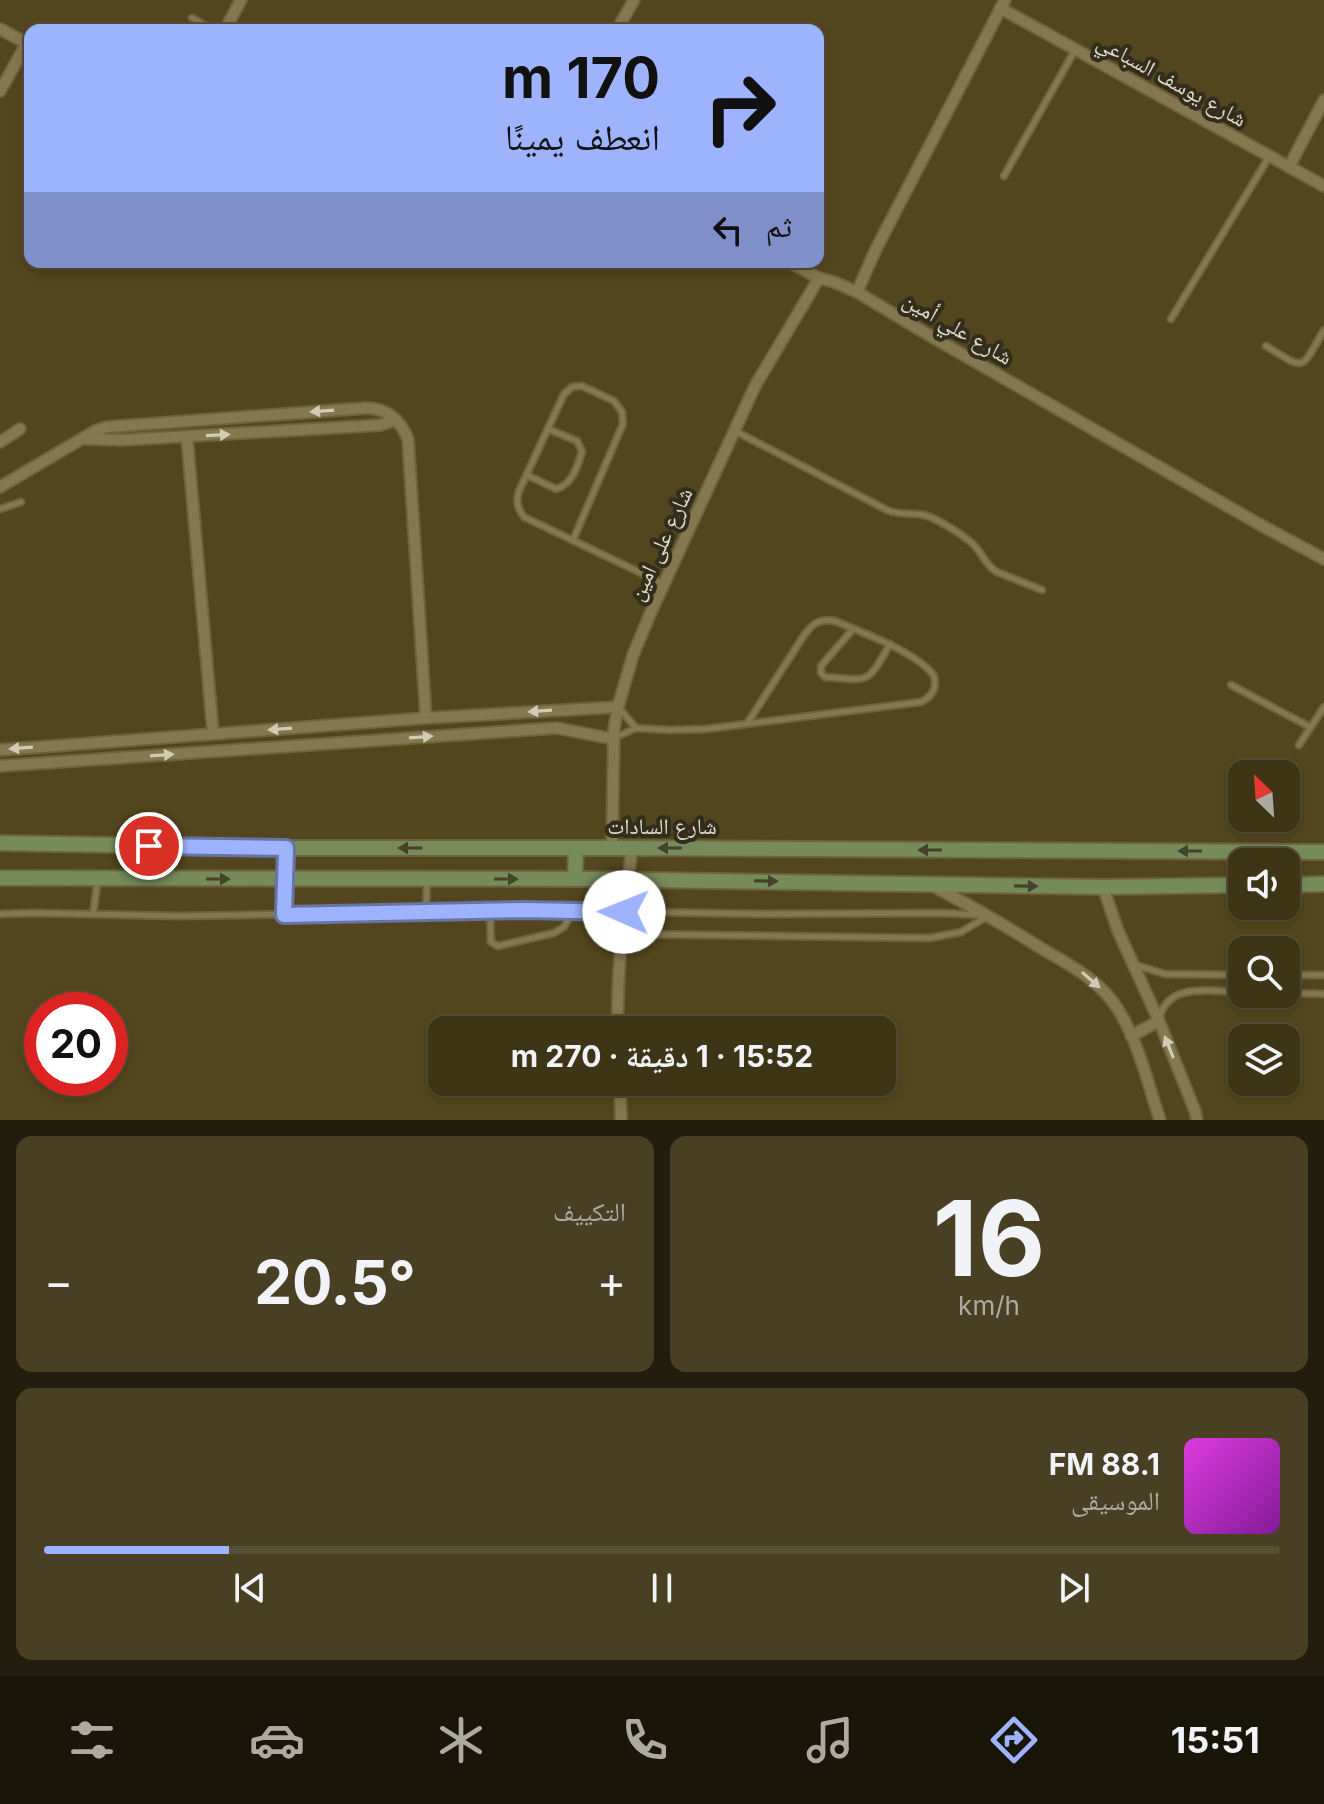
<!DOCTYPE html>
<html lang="ar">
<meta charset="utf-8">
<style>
body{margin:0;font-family:Inter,"Noto Naskh Arabic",sans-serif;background:#493f23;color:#f1f3f6;direction:rtl;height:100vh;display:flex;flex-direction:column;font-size:30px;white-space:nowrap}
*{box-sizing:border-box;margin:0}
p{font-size:26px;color:#adaaa1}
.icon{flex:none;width:44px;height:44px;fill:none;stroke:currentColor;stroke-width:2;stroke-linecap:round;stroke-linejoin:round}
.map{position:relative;height:1120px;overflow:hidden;direction:ltr}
.side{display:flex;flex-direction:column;gap:16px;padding:16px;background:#221d0c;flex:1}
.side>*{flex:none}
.banner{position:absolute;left:24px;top:24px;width:800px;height:244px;border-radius:16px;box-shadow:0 4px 12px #0003,0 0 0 2px #574f35;direction:rtl;background:#9eb3fd;color:#111;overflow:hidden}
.needle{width:52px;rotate:335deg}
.controls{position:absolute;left:1228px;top:760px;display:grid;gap:16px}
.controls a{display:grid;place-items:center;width:72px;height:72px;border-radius:16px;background:#3e3416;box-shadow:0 4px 12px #0003,0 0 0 2px #574f35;font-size:40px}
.speed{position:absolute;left:24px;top:992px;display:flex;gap:16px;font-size:40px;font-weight:700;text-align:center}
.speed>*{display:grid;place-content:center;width:104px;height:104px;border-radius:50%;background:#3e3416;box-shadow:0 4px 12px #0003,0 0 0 2px #574f35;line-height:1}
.speed .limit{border:12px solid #d22;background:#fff;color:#111}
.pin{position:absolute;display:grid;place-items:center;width:68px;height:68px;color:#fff;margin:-34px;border:4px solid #fff;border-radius:50%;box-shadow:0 2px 8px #0007}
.me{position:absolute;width:88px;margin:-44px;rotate:271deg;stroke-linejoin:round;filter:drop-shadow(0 0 6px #0008)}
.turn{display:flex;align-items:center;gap:28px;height:168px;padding:0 32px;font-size:36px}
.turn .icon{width:104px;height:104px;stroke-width:2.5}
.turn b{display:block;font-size:56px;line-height:68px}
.then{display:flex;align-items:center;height:76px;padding:0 32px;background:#0003;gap:16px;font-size:30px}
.big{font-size:60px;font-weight:700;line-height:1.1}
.side .widget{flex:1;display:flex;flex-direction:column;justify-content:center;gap:12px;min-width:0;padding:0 28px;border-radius:16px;background:#493f23}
.side .dial{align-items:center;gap:0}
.dial b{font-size:104px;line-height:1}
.song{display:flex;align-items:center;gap:24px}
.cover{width:96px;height:96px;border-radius:12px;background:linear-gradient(135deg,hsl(300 70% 55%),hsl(290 70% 35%))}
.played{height:8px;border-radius:4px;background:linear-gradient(90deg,#9eb3fd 15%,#574f35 15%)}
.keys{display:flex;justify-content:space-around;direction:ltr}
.heat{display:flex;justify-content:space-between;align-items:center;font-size:44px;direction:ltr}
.side .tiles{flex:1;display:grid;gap:16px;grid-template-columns:1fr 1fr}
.widget:last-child{grid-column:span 2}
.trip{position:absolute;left:428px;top:1016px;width:468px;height:80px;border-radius:16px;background:#3e3416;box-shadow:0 4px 12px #0003,0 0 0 2px #574f35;font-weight:700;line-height:80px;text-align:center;direction:rtl}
.tab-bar{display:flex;height:128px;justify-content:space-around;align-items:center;background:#191509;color:#adaaa1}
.tab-bar .icon{width:56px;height:56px}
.tab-bar .on{color:#9eb3fd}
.tab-bar b{font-size:36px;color:#f1f3f6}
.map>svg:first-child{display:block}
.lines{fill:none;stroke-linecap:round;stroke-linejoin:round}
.service-casing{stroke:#6e633f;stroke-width:9}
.minor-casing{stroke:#6e633f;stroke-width:14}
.secondary-casing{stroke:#6e633f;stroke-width:18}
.service{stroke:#85774f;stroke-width:5}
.minor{stroke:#85774f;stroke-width:10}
.secondary{stroke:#778b5a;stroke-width:14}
.oneway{fill:#d2cab2}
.oneway2{fill:#44442c}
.route-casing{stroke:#6774a4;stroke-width:20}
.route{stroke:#9eb3fd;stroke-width:14}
.labels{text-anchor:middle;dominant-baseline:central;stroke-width:8;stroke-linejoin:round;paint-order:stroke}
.street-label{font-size:22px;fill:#e0d9c3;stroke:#332d1c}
</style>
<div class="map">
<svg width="1324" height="1120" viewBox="0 0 1324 1120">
<rect width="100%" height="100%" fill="#53461e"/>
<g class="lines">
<g class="service-casing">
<g id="service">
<path d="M192 18 213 30"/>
<path d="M1004 176 1075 50"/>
<path d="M1171 319 1269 157"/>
<path d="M1266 346C1307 371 1300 371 1324 330"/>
<path d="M735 431 887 510C900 516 911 512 924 515 936 518 958 532 968 540 981 548 983 564 997 572L1042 590"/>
<path d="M527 475 556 489C572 485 578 466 582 451L577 441 548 429"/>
<path d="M0 509 21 502"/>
<path d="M573 540 623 424 622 412 614 401 582 386 572 387 564 394 519 491C516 501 517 508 524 517L664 584"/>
<path d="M853 629 821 666V673L825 677C871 681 867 684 890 644"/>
<path d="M1231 685 1310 727"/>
<path d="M618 707 636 728"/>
<path d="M614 738 636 728 669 730 706 729 921 702C933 696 937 688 934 676 919 653 861 632 835 621 821 618 813 623 805 634L748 722"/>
<path d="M1299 745 1324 707"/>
<path d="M490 911 491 942 498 946 554 933 564 927 572 912"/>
<path d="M426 912 427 880"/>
<path d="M0 914 34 913 179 916 524 910 765 914 942 913 979 915"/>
<path d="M93 914 98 879"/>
<path d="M284 915 286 849"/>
<path d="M623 934 930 938 961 932 988 916"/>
<path d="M1136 965 1165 974 1242 975"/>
<path d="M1286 975H1324"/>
<path d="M1286 993 1324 994"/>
<path d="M1160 1016C1170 981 1214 992 1242 992"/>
</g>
</g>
<g class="minor-casing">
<g id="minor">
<path d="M1005 0 876 249 857 292 932 337 1257 523 1324 559"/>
<path d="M1000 8 1324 186"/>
<path d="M0 29 30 45"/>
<path d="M225 30 241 0"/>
<path d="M617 30 634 0"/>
<path d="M0 91 27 43"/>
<path d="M1289 167 1324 100"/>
<path d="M789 262 819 278 834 282 857 292"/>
<path d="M187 437 213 733"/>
<path d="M86 439 122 440 365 426 380 425 396 420"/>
<path d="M0 442 20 429"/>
<path d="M0 487 95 431 107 427 366 408C387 408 400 420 408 439L426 718"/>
<path d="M0 750 426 718 618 707"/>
<path d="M0 766 557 728 613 739"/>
<path d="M612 848 614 729 618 707 633 655 651 612 755 386 819 278"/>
<path d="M933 886C969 905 1005 925 1039 947 1068 964 1102 981 1119 1011 1139 1044 1148 1084 1160 1120"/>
<path d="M1103 887 1118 931 1159 1021 1195 1111 1197 1120"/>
<path d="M618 1030C616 969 625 909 632 848"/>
<path d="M1131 1036 1159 1021"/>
<path d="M620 1082 621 1120"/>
</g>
</g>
<g class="secondary-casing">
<g id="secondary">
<path d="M0 843 286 848H612L1324 852"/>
<path d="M0 878 591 879 1103 887 1242 885"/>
<path d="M575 879 576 848"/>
<path d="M1286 885 1324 884"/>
</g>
</g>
<use href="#service" class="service"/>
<use href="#minor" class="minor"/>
<use href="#secondary" class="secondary"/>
</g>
<defs><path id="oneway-solid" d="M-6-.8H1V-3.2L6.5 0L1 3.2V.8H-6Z" transform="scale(2)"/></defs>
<g class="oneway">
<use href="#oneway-solid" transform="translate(322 411) rotate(176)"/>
<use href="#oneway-solid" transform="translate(218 435) rotate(-3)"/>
<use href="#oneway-solid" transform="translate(540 711) rotate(176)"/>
<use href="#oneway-solid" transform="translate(280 729) rotate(176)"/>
<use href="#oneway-solid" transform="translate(421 737) rotate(-4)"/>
<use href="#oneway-solid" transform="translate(21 748) rotate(176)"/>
<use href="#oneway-solid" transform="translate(162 755) rotate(-4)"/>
<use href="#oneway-solid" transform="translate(1091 980) rotate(41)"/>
<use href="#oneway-solid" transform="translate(1169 1047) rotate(-112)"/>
</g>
<g class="oneway2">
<use href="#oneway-solid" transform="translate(410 848) rotate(-180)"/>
<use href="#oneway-solid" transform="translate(670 848) rotate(-180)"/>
<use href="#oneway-solid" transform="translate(930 850) rotate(-180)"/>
<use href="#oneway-solid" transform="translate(1190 851) rotate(-180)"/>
<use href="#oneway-solid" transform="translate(218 879)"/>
<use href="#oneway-solid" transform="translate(506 879)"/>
<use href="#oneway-solid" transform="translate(766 881) rotate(1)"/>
<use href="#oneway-solid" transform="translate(1026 886) rotate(1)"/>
</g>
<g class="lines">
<g class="route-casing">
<path id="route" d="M149 846 286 848 284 915 524 910 624 912"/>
</g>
<use href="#route" class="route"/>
</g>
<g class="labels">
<g class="street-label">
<text transform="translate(1172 80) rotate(29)">شارع يوسف السباعي</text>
<text transform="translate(958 328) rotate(30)">شارع علي أمين</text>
<text transform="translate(660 544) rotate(-65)">شارع على امين</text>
<text x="662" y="826">شارع السادات</text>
</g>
</g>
</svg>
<div class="controls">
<a><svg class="needle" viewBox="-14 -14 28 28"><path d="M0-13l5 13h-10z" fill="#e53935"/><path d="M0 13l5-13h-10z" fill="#adaaa1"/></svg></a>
<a><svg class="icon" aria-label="sound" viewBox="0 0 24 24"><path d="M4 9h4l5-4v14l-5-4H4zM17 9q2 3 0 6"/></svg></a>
<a><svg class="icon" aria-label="search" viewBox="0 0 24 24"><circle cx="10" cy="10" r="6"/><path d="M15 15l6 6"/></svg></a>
<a><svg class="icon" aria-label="layers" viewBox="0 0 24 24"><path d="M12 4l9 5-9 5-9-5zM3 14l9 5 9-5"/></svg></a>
</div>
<div class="speed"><div class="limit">20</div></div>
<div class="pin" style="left:149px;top:846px;background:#d93025"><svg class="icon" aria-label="arrive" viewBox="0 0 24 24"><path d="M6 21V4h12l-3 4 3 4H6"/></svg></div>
<svg class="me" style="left:624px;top:912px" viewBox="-20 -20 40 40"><circle r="19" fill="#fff"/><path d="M0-13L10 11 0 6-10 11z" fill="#9eb3fd"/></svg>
<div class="trip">15:52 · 1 دقيقة · 270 m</div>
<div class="banner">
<div class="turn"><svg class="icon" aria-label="right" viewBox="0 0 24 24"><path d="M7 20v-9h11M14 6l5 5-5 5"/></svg><div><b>170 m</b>انعطف يمينًا</div></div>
<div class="then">ثم<svg class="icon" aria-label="left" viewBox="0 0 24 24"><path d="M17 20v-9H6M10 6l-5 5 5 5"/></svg></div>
</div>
</div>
<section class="side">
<div class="tiles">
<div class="widget dial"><b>16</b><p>km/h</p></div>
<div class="widget"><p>التكييف</p>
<div class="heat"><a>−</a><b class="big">20.5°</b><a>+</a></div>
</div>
<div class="widget">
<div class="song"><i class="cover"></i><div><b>88.1 FM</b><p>الموسيقى</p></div></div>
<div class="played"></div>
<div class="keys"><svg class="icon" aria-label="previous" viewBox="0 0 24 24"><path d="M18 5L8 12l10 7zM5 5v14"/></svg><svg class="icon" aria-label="pause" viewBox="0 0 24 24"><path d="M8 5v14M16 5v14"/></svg><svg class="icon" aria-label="next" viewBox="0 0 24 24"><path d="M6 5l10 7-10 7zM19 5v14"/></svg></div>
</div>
</div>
</section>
<nav class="tab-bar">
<b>15:51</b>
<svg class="icon on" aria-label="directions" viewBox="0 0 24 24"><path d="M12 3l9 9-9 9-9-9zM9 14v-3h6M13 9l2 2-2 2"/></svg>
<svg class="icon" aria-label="music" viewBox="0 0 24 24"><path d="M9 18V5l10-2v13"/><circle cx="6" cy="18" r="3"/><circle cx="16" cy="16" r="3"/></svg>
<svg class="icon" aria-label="phone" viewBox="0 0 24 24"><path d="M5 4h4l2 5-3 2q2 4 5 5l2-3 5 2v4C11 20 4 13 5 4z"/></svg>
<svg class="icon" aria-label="climate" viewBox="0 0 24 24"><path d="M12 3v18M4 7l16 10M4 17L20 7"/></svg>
<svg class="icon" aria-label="car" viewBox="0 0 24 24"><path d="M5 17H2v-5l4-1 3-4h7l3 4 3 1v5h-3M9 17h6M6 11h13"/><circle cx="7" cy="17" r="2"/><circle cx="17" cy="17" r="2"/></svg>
<svg class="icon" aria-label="filters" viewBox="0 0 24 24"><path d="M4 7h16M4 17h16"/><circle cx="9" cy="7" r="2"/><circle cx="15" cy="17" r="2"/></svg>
</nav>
